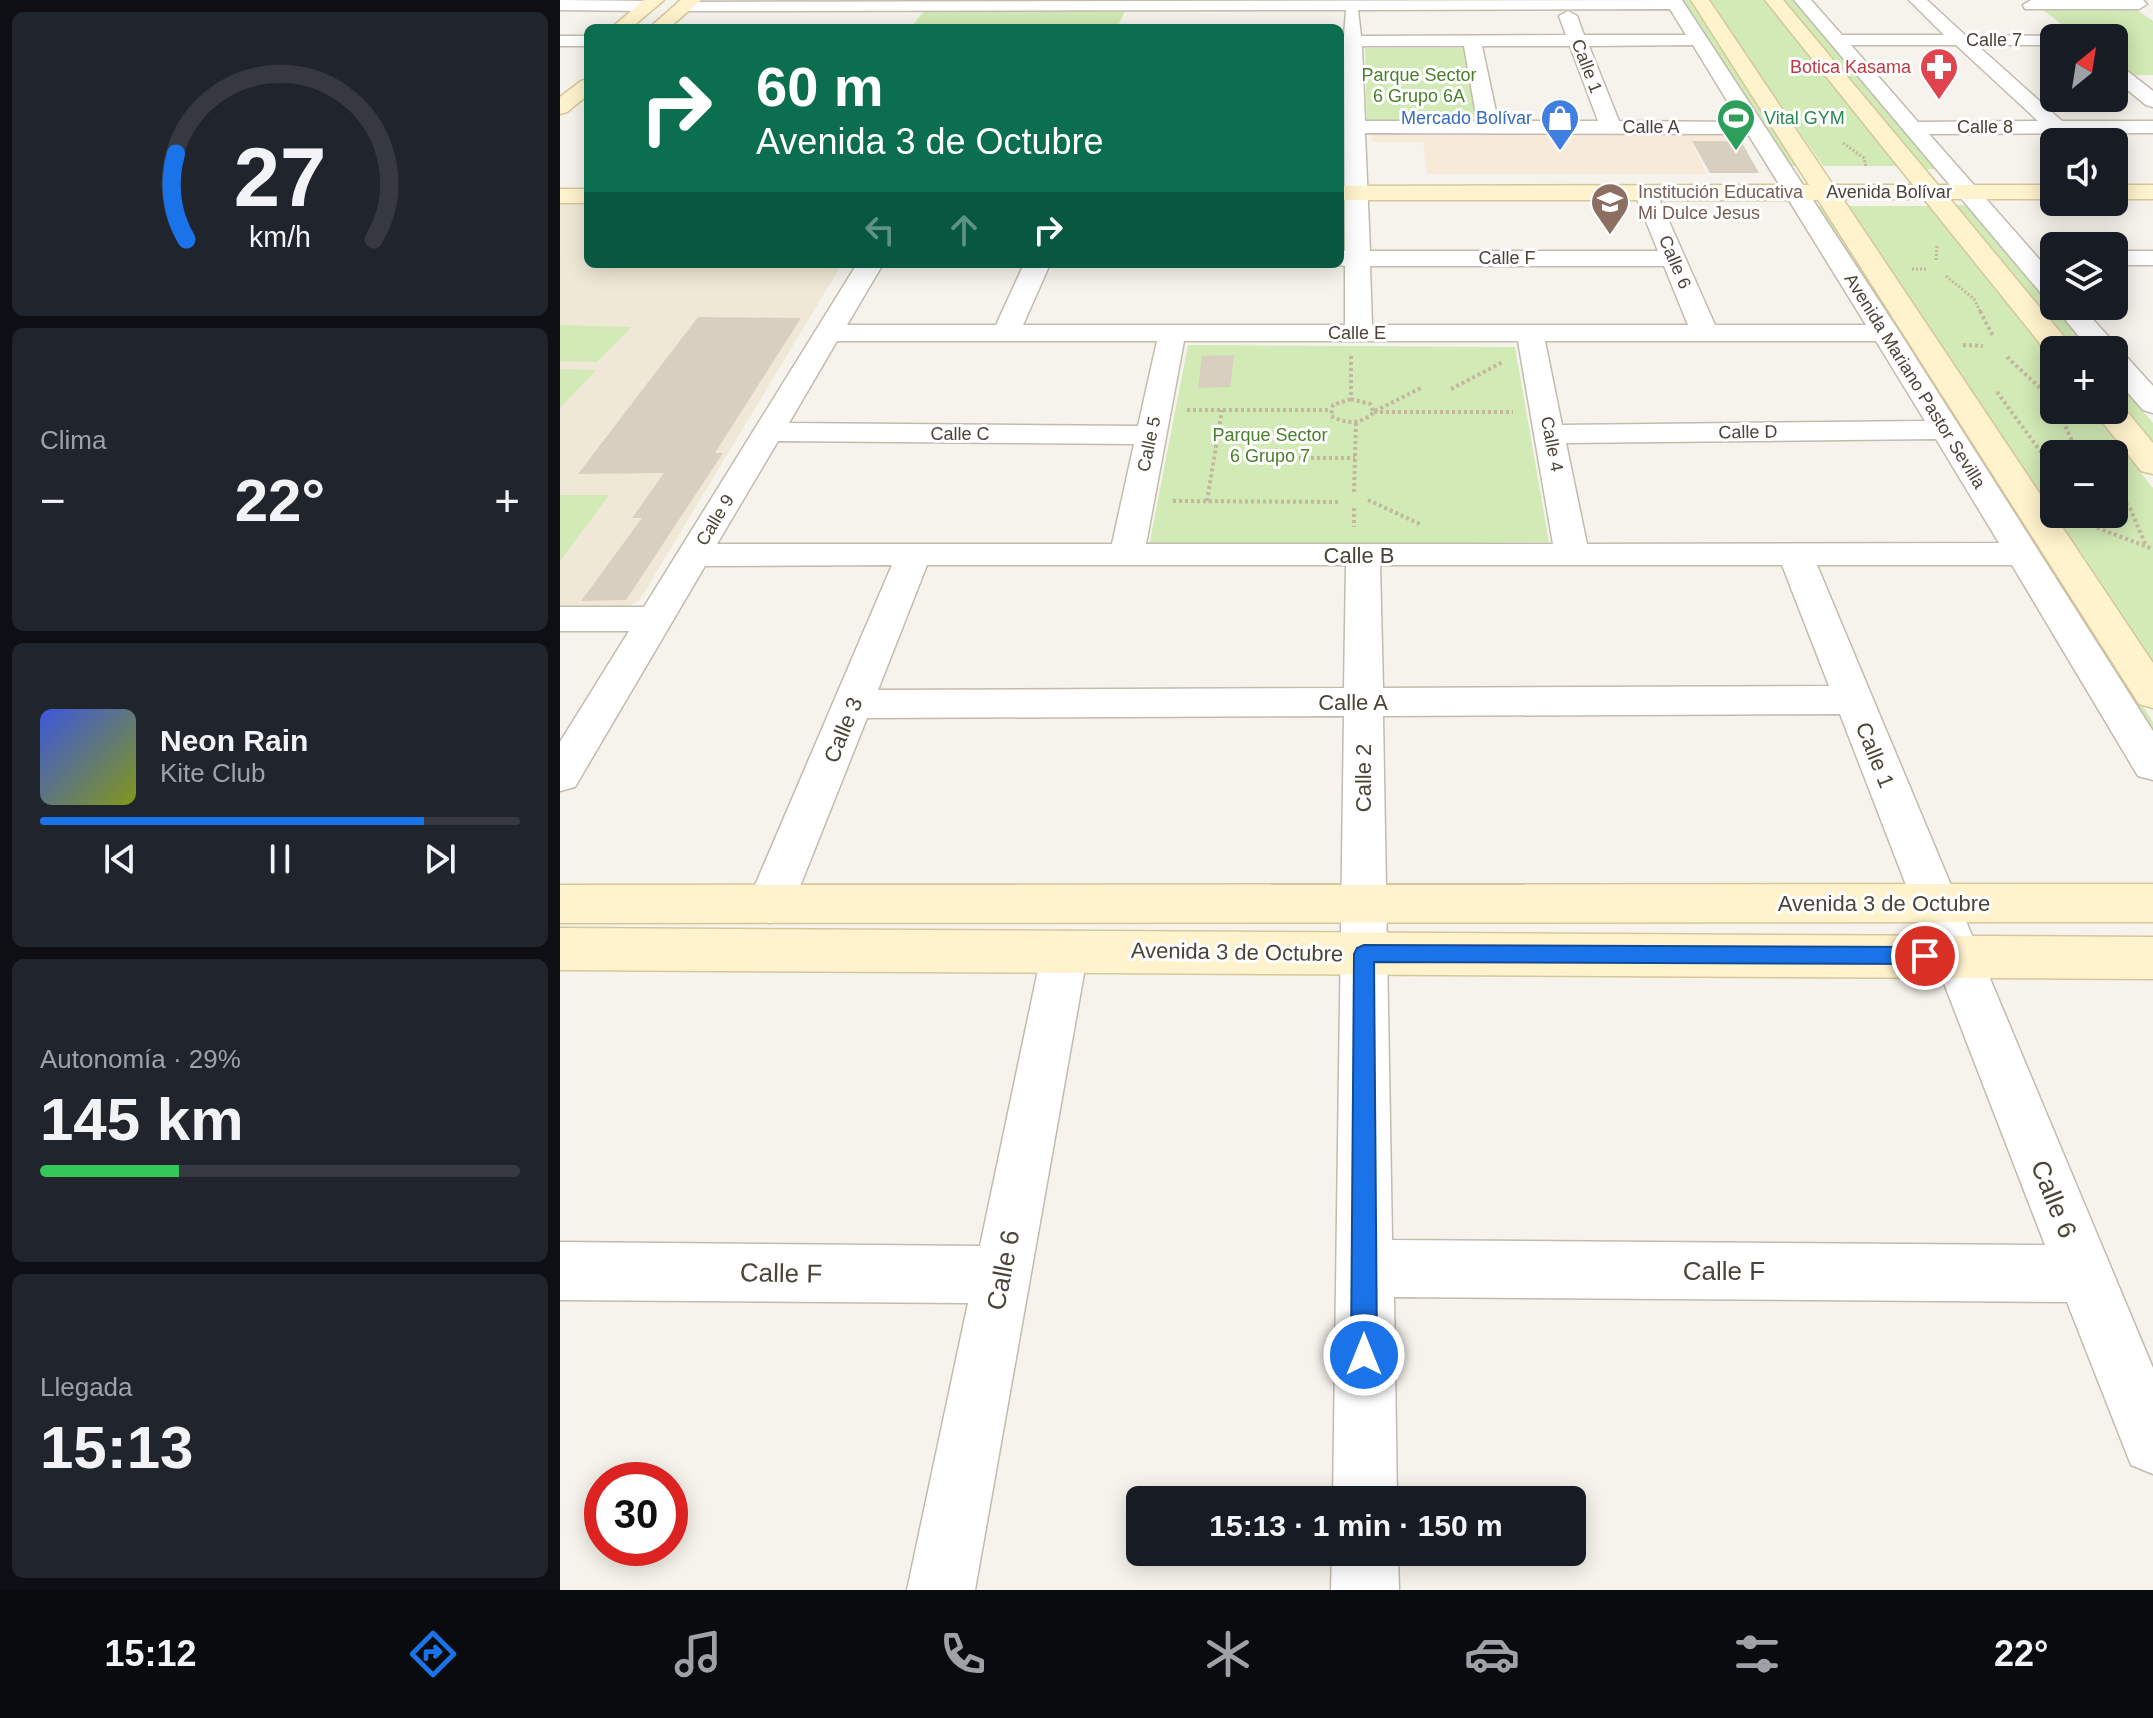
<!DOCTYPE html>
<html lang="es">
<meta charset="utf-8">
<style>
body{margin:0;font-family:Arial,sans-serif;background:#20242c;color:#f1f3f6;height:100vh;display:flex;flex-direction:column;font-size:30px;white-space:nowrap}
*{box-sizing:border-box;margin:0}
p{font-size:26px;color:#9ea1a6}
.icon{flex:none;width:44px;height:44px;fill:none;stroke:currentColor;stroke-width:2;stroke-linecap:round;stroke-linejoin:round}
.map{position:relative;flex:1;overflow:hidden}
.panel{display:flex;flex-direction:column;gap:12px;padding:12px;background:#0d0f14;width:560px}
.panel>*{flex:none}
.hud{position:absolute;left:24px;top:24px;width:760px;height:244px;border-radius:12px;box-shadow:0 4px 20px #0003;background:#0b6e4f;color:#fff;overflow:hidden}
.needle{width:52px;rotate:30deg}
.fabs{position:absolute;left:1480px;top:24px;display:grid;gap:16px}
.fabs a{display:grid;place-items:center;width:88px;height:88px;border-radius:12px;background:#171b24;box-shadow:0 4px 20px #0003;font-size:40px}
.speed{position:absolute;left:24px;top:1462px;display:flex;gap:16px;font-size:40px;font-weight:700;text-align:center}
.speed>*{display:grid;place-content:center;width:104px;height:104px;border-radius:50%;background:#171b24;box-shadow:0 4px 20px #0003;line-height:1}
.speed .limit{border:12px solid #d22;background:#fff;color:#111}
.pin{position:absolute;display:grid;place-items:center;width:68px;height:68px;color:#fff;margin:-34px;border:4px solid #fff;border-radius:50%;box-shadow:0 2px 8px #0007}
.me{position:absolute;width:88px;margin:-44px;rotate:0deg;stroke-linejoin:round;filter:drop-shadow(0 0 6px #0008)}
.turn{display:flex;align-items:center;gap:28px;height:168px;padding:0 40px;font-size:36px}
.turn .icon{width:104px;height:104px;stroke-width:2.5}
.turn b{display:block;font-size:56px;line-height:68px}
.lanes{display:flex;align-items:center;height:76px;padding:0 40px;background:#0003;justify-content:center;gap:40px;direction:ltr}
.lanes .off{opacity:.35}
.big{font-size:60px;font-weight:800;line-height:1.1}
.panel .card{flex:1;display:flex;flex-direction:column;justify-content:center;gap:12px;min-width:0;padding:0 28px;border-radius:12px;background:#20242c}
.panel .dial{align-items:center;gap:0}
.dial svg{height:208px;overflow:visible;fill:none;stroke:#363941;stroke-width:7;stroke-linecap:round;text-anchor:middle}
.dial text{fill:#f1f3f6;stroke:none}
.song{display:flex;align-items:center;gap:24px}
.cover{width:96px;height:96px;border-radius:12px;background:linear-gradient(135deg,hsl(230 70% 55%),hsl(70 70% 35%))}
.played{height:8px;border-radius:4px;background:linear-gradient(90deg,#1a73e8 80%,#363941 80%)}
.keys{display:flex;justify-content:space-around;direction:ltr}
.heat{display:flex;justify-content:space-between;align-items:center;font-size:44px;direction:ltr}
.charge{height:12px;border-radius:6px;background:linear-gradient(90deg,#34c759 29%,#363941 0)}
.trip{position:absolute;left:566px;top:1486px;width:460px;height:80px;border-radius:12px;background:#171b24;box-shadow:0 4px 20px #0003;font-weight:800;line-height:80px;text-align:center}
.tabs{display:flex;height:128px;justify-content:space-around;align-items:center;background:#090b0e;color:#9ea1a6}
.tabs .icon{width:56px;height:56px}
.tabs .selected{color:#1a73e8}
.tabs b{font-size:36px;color:#f1f3f6}
main{display:flex;flex:1;min-height:0}
.map>svg:first-child{display:block}
.commercial{fill:#f7ead8}
.education{fill:#efe8d6}
.green{fill:#d2eab5;fill-rule:evenodd}
.building{fill:#d8cfc1}
.lines{fill:none;stroke-linecap:round;stroke-linejoin:round}
.street-casing{stroke:#c2bbae;stroke-width:3}
.secondary-casing{stroke:#d6c79b;stroke-width:3}
.path-far1{stroke:#c4b79f;stroke-width:3;stroke-dasharray:2 2;stroke-linecap:butt}
.path{stroke:#c4b79f;stroke-width:4;stroke-dasharray:3 3;stroke-linecap:butt}
.street{fill:#fff;fill-rule:evenodd}
.secondary{fill:#fff3cd;fill-rule:evenodd}
.route{fill:#1a73e8;stroke:#114b97;stroke-width:2}
.labels{text-anchor:middle;dominant-baseline:central;stroke-width:6;stroke-linejoin:round;paint-order:stroke}
.far-street-label{font-size:18px;fill:#4b4439;stroke:#fff}
.far-health-label{font-size:18px;fill:#be3a42;stroke:#fff;text-anchor:end}
.far-park-label{font-size:18px;fill:#4a7f2a;stroke:#fff}
.far-shop-label{font-size:18px;fill:#366cbe;stroke:#fff;text-anchor:end}
.far-leisure-label{font-size:18px;fill:#27864d;stroke:#fff;text-anchor:start}
.far-education-label{font-size:18px;fill:#785e54;stroke:#fff;text-anchor:start}
.street-label{font-size:22px;fill:#4b4439;stroke:#fff}
.near-street-label{font-size:26px;fill:#4b4439;stroke:#fff}
</style>
<main>
<section class="panel">
<div class="card dial"><svg viewBox="0 0 100 80">
<path d="M14 69A42 42 0 1 1 86 69"/>
<path d="M14 69A42 42 0 0 1 10 36" stroke="#1a73e8"/>
<text x="50" y="56" font-size="32" font-weight="700">27</text>
<text x="50" y="72" font-size="11">km/h</text>
</svg></div>
<div class="card"><p>Clima</p>
<div class="heat"><a>−</a><b class="big">22°</b><a>+</a></div>
</div>
<div class="card">
<div class="song"><i class="cover"></i><div><b>Neon Rain</b><p>Kite Club</p></div></div>
<div class="played"></div>
<div class="keys"><svg class="icon" aria-label="previous" viewBox="0 0 24 24"><path d="M18 5L8 12l10 7zM5 5v14"/></svg><svg class="icon" aria-label="pause" viewBox="0 0 24 24"><path d="M8 5v14M16 5v14"/></svg><svg class="icon" aria-label="next" viewBox="0 0 24 24"><path d="M6 5l10 7-10 7zM19 5v14"/></svg></div>
</div>
<div class="card"><p>Autonomía · 29%</p><b class="big">145 km</b><div class="charge"></div></div>
<div class="card"><p>Llegada</p><b class="big">15:13</b></div>
</section>
<div class="map">
<svg width="1593" height="1590" viewBox="0 0 1593 1590">
<rect width="100%" height="100%" fill="#f6f3ec"/>
<path class="commercial" d="M811 131 1176 132 1181 141H1131L1147 174H867L863 142H812Z"/>
<path class="education" d="M28 203V264H282L79 601 66 607 0 608V204Z"/>
<g class="green">
<path d="M1122 0H1130L1238 166H1225Z"/>
<path d="M1148 0H1204L1337 166H1263Z"/>
<path d="M1220 0H1232L1378 169H1360Z"/>
<path d="M1478 6H1571L1593 21V75H1566L1554 65V38H1519Z"/>
<path d="M366 9H566L557 28H350Z"/>
<path d="M805 48H903L919 122H807Z"/>
<path d="M1391 205H1409L1530 350H1511Z"/>
<path d="M1249 206H1264L1593 722V754Z"/>
<path d="M1284 206H1369L1494 363V410H1531L1593 488V663ZM1494 454H1554V514H1494Z"/>
<path d="M0 325 71 327 37 362 0 361Z"/>
<path d="M628 345 955 347 989 542 589 546Z"/>
<path d="M0 369 36 370 0 408Z"/>
<path d="M1554 378 1593 423V450L1554 403Z"/>
<path d="M0 495H49L0 561Z"/>
</g>
<g class="building">
<path d="M1132 141H1181L1199 173H1150Z"/>
<path d="M138 317 241 318 155 453H163L66 600 21 601 82 518H72L104 473 18 474Z"/>
<path d="M674 355 670 387 638 388 642 356Z"/>
</g>
<g class="lines">
<g class="street-casing">
<g id="street">
<path d="M0 0 88 1 97 6 88 11 0 10Z"/>
<path d="M1122 0 1340 333 1593 731V780L1578 776 1452 565H1257L1593 1368V1474L1571 1465 1507 1302 834 1297 837 1500H773L784 716 307 718 233 904 226 917 210 923 194 917 187 904 332 565 145 566 15 787 0 791V742L69 631H0V607H84L297 264H323L287 325H436L464 264H490L463 325H785V266L771 264H780V251H785L784 46H780V36H784L786 10 124 11 115 6 118 2ZM1110 9 1126 35H1024L1017 16 1008 11 999 16 1006 35 801 36 798 10ZM1133 45 1180 122 1059 121 1029 46ZM802 46H904L917 121H805ZM922 46H1010L1038 121H938ZM805 133 1188 134 1306 325H1155L1096 192 1093 187H1077L1074 192 1098 251H810ZM810 266H1104L1128 325H812ZM277 341H597L578 426 229 423ZM624 341H958L993 544H586ZM985 341H1316L1365 421 1002 425ZM1376 439 1439 543 1027 544 1006 443ZM218 441 574 444 552 544H157ZM367 565H786L784 688 318 690ZM820 565H1222L1269 686 823 688ZM1280 714 1485 1245 832 1240 823 716Z"/>
<path d="M1234 0H1251L1282 35H1384L1349 0H1367L1405 35 1500 36 1494 38V45H1417L1502 121H1593V133L1369 134 1494 276V300L1485 298ZM1291 45H1396L1478 121 1358 122Z"/>
<path d="M1471 0H1583L1587 4 1579 9H1465L1463 5Z"/>
<rect x="0" y="36" width="28" height="10"/>
<path d="M1554 64 1561 66 1593 91V107L1586 105 1554 79Z"/>
<rect x="1554" y="251" width="39" height="14"/>
<path d="M1494 306H1521L1555 344 1557 352 1564 354 1593 386V413L1583 410 1554 377V350H1530Z"/>
<path d="M505 931 522 937 528 951 415 1590H347L408 1303 0 1300V1242L420 1246 482 951 488 937Z"/>
<path d="M772 1552H838L839 1590H771Z"/>
</g>
</g>
<g class="secondary-casing">
<g id="secondary">
<path d="M84 0H104L71 28H51Z"/>
<path d="M121 0H141L109 28H89Z"/>
<path d="M1131 0H1149L1273 185H1353L1205 0H1223L1378 185H1494V199H1390L1515 350H1494V357L1490 356 1364 199H1283L1593 663V708L1579 704 1258 200H780V186L1249 185Z"/>
<path d="M28 79V95L7 112 0 114V97L21 81Z"/>
<rect x="1554" y="185" width="39" height="14"/>
<rect x="0" y="189" width="28" height="14"/>
<path d="M1554 402 1560 403 1593 443V474L1581 471 1533 410H1554Z"/>
<path d="M1593 884V922L0 923V885Z"/>
<path d="M0 928 1593 937V979L0 970Z"/>
</g>
</g>
<g class="path-far1">
<path d="M1283 143 1304 158 1306 167"/>
<path d="M1376 260 1377 246"/>
<path d="M1352 269H1367"/>
<path d="M1386 276 1414 299 1421 313"/>
</g>
<g class="path">
<path d="M1420 311 1433 336"/>
<path d="M1403 345 1423 346"/>
<path d="M791 356V399"/>
<path d="M1447 357 1494 401"/>
<path d="M891 389 943 362"/>
<path d="M1437 392 1494 470"/>
<path d="M791 399 810 404 814 412C801 425 786 424 771 416L773 405Z"/>
<path d="M627 410H770"/>
<path d="M1498 410 1512 441"/>
<path d="M815 411 863 387"/>
<path d="M814 412H953"/>
<path d="M1482 453H1502"/>
<path d="M739 458H795"/>
<path d="M1554 490 1570 508 1586 546"/>
<path d="M794 492 796 423"/>
<path d="M808 500 862 525"/>
<path d="M613 501 780 502"/>
<path d="M647 501 662 410"/>
<path d="M794 508V527"/>
<path d="M1526 514 1535 527 1593 549"/>
</g>
<use href="#street" class="street"/>
<use href="#secondary" class="secondary"/>
</g>
<path class="route" d="M804 945 1365 947 1372 949 1375 956 1372 962 1365 964 814 962 817 1355 813 1364 804 1368 795 1364 791 1355 794 954 797 948Z"/>
<defs>
<g id="pharmacy-pin" transform="scale(2)"><path d="M0 17L-7.5 6A9.5 9.5 0 1 1 7.5 6Z" fill="#e0444e" stroke="#fff"/><path d="M-2-6h4v4h4v4h-4v4h-4v-4h-4v-4h4Z" fill="#fff"/></g>
<g id="shop-pin" transform="scale(2)"><path d="M0 17L-7.5 6A9.5 9.5 0 1 1 7.5 6Z" fill="#3f7fe0" stroke="#fff"/><path d="M-5-2.5h2.3a2.7 3.5 0 0 1 5.4 0H5L5.5 6h-11ZM-1.5-2.5h3a1.5 2.3 0 0 0-3 0Z" fill="#fff"/></g>
<g id="stadium-pin" transform="scale(2)"><path d="M0 17L-7.5 6A9.5 9.5 0 1 1 7.5 6Z" fill="#2e9e5b" stroke="#fff"/><path d="M0-5a6.5 5 0 1 0 0 10a6.5 5 0 1 0 0-10ZM-3.5-1.8h7v3.6h-7Z" fill="#fff"/></g>
<g id="school-pin" transform="scale(2)"><path d="M0 17L-7.5 6A9.5 9.5 0 1 1 7.5 6Z" fill="#8d6e63" stroke="#fff"/><path d="M0-5L7-2L0 1L-7-2ZM-4 1L0 2.5L4 1V4Q0 6-4 4Z" fill="#fff"/></g>
</defs>
<g fill-rule="evenodd">
<use href="#pharmacy-pin" x="1379" y="67"/>
<use href="#shop-pin" x="1000" y="118"/>
<use href="#stadium-pin" x="1176" y="118"/>
<use href="#school-pin" x="1050" y="202"/>
</g>
<g class="labels">
<g class="far-street-label">
<text x="1434" y="40">Calle 7</text>
<text transform="translate(1027 66) rotate(69)">Calle 1</text>
<text x="1091" y="127">Calle A</text>
<text x="1425" y="127">Calle 8</text>
<text x="1329" y="192">Avenida Bolívar</text>
<text x="947" y="258">Calle F</text>
<text transform="translate(1115 262) rotate(67)">Calle 6</text>
<text x="797" y="333">Calle E</text>
<text transform="translate(1355 381) rotate(58)">Avenida Mariano Pastor Sevilla</text>
<text transform="translate(1188 432) rotate(-1)">Calle D</text>
<text x="400" y="434">Calle C</text>
<text transform="translate(589 444) rotate(-78)">Calle 5</text>
<text transform="translate(992 444) rotate(79)">Calle 4</text>
<text transform="translate(155 520) rotate(-59)">Calle 9</text>
</g>
<g class="far-health-label">
<text x="1351" y="67">Botica Kasama</text>
</g>
<g class="far-park-label">
<text x="859" y="75">Parque Sector<tspan x="859" dy="21">6 Grupo 6A</tspan></text>
<text x="710" y="435">Parque Sector<tspan x="710" dy="21">6 Grupo 7</tspan></text>
</g>
<g class="far-shop-label">
<text x="972" y="118">Mercado Bolívar</text>
</g>
<g class="far-leisure-label">
<text x="1204" y="118">Vital GYM</text>
</g>
<g class="far-education-label">
<text x="1078" y="192">Institución Educativa<tspan x="1078" dy="21">Mi Dulce Jesus</tspan></text>
</g>
<g class="street-label">
<text x="799" y="555">Calle B</text>
<text x="793" y="702">Calle A</text>
<text transform="translate(283 730) rotate(-68)">Calle 3</text>
<text transform="translate(1315 755) rotate(68)">Calle 1</text>
<text transform="translate(803 778) rotate(-90)">Calle 2</text>
<text x="1324" y="903">Avenida 3 de Octubre</text>
<text transform="translate(677 952) rotate(1)">Avenida 3 de Octubre</text>
</g>
<g class="near-street-label">
<text transform="translate(1494 1199) rotate(68)">Calle 6</text>
<text transform="translate(443 1270) rotate(-79)">Calle 6</text>
<text x="1164" y="1271">Calle F</text>
<text transform="translate(221 1273) rotate(1)">Calle F</text>
</g>
</g>
</svg>
<div class="fabs">
<a><svg class="needle" viewBox="-14 -14 28 28"><path d="M0-13l5 13h-10z" fill="#e53935"/><path d="M0 13l5-13h-10z" fill="#9ea1a6"/></svg></a>
<a><svg class="icon" aria-label="sound" viewBox="0 0 24 24"><path d="M4 9h4l5-4v14l-5-4H4zM17 9q2 3 0 6"/></svg></a>
<a><svg class="icon" aria-label="layers" viewBox="0 0 24 24"><path d="M12 4l9 5-9 5-9-5zM3 14l9 5 9-5"/></svg></a>
<a>+</a>
<a>−</a>
</div>
<div class="speed"><div class="limit">30</div></div>
<div class="pin" style="left:1365px;top:956px;background:#d93025"><svg class="icon" aria-label="arrive" viewBox="0 0 24 24"><path d="M6 21V4h12l-3 4 3 4H6"/></svg></div>
<svg class="me" style="left:804px;top:1355px" viewBox="-20 -20 40 40"><circle r="17" fill="#1a73e8" stroke="#fff" stroke-width="3"/><path d="M0-11L8 9 0 5-8 9z" fill="#fff"/></svg>
<div class="trip">15:13 · 1 min · 150 m</div>
<div class="hud">
<div class="turn"><svg class="icon" aria-label="right" viewBox="0 0 24 24"><path d="M7 20v-9h11M14 6l5 5-5 5"/></svg><div><b>60 m</b>Avenida 3 de Octubre</div></div>
<div class="lanes"><svg class="icon off" aria-label="left" viewBox="0 0 24 24"><path d="M17 20v-9H6M10 6l-5 5 5 5"/></svg><svg class="icon off" aria-label="ahead" viewBox="0 0 24 24"><path d="M12 20V5M6 11l6-6 6 6"/></svg><svg class="icon" aria-label="right" viewBox="0 0 24 24"><path d="M7 20v-9h11M14 6l5 5-5 5"/></svg></div>
</div>
</div>
</main>
<nav class="tabs">
<b>15:12</b>
<svg class="icon selected" aria-label="directions" viewBox="0 0 24 24"><path d="M12 3l9 9-9 9-9-9zM9 14v-3h6M13 9l2 2-2 2"/></svg>
<svg class="icon" aria-label="music" viewBox="0 0 24 24"><path d="M9 18V5l10-2v13"/><circle cx="6" cy="18" r="3"/><circle cx="16" cy="16" r="3"/></svg>
<svg class="icon" aria-label="phone" viewBox="0 0 24 24"><path d="M5 4h4l2 5-3 2q2 4 5 5l2-3 5 2v4C11 20 4 13 5 4z"/></svg>
<svg class="icon" aria-label="climate" viewBox="0 0 24 24"><path d="M12 3v18M4 7l16 10M4 17L20 7"/></svg>
<svg class="icon" aria-label="car" viewBox="0 0 24 24"><path d="M5 17H2v-5l4-1 3-4h7l3 4 3 1v5h-3M9 17h6M6 11h13"/><circle cx="7" cy="17" r="2"/><circle cx="17" cy="17" r="2"/></svg>
<svg class="icon" aria-label="filters" viewBox="0 0 24 24"><path d="M4 7h16M4 17h16"/><circle cx="9" cy="7" r="2"/><circle cx="15" cy="17" r="2"/></svg>
<b>22°</b>
</nav>
